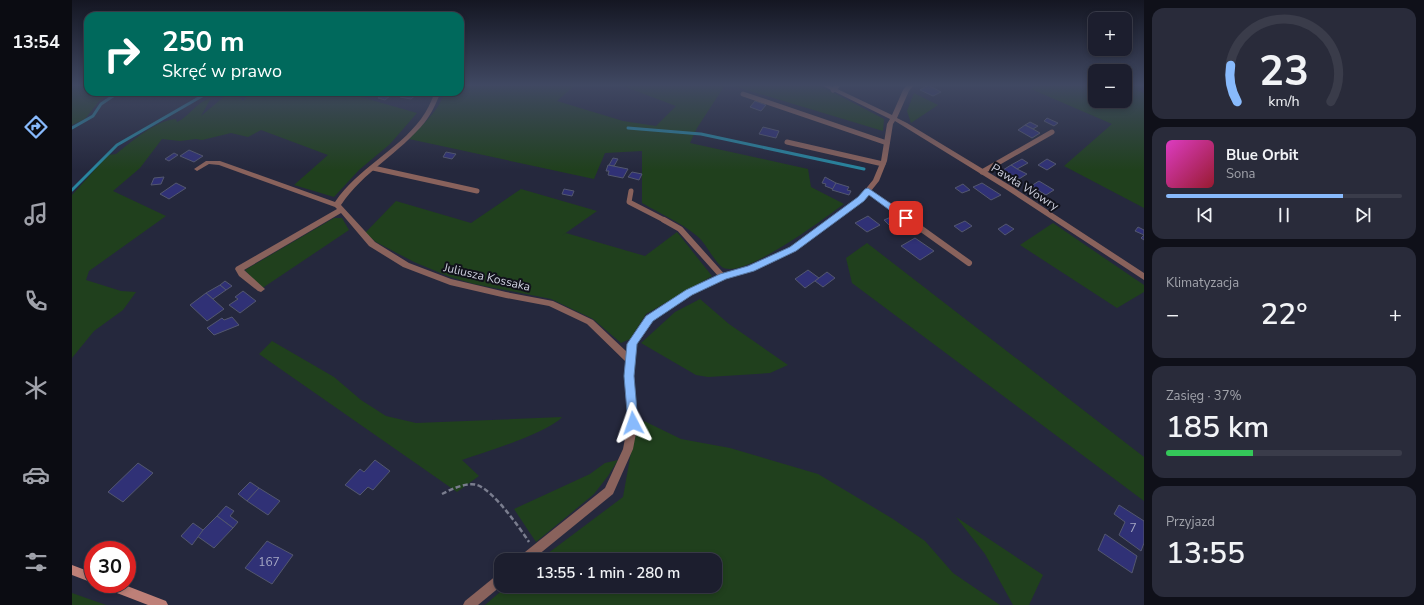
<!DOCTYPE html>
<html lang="pl">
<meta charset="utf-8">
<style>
body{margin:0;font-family:"Nunito Sans",sans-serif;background:#292b3a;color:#f1f3f6;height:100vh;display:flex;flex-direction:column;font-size:15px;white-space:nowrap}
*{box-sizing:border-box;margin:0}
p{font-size:13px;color:#a0a2aa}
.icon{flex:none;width:22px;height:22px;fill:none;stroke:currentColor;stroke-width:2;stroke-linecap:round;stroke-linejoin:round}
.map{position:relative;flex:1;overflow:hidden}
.sheet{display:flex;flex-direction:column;gap:8px;padding:8px;background:#0f1019;width:280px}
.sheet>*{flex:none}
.hud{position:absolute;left:12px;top:12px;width:380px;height:84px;border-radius:12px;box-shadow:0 2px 6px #0003,0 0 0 1px #3a3c4a;background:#00695c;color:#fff;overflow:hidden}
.buttons{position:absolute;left:1016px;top:12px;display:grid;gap:8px}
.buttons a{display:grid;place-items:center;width:44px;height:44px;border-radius:8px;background:#1c1e2e;box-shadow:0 2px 6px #0003,0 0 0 1px #3a3c4a;font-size:20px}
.speed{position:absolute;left:12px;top:541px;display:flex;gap:8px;font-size:20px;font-weight:700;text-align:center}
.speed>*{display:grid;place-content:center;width:52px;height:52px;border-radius:50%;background:#1c1e2e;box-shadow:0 2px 6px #0003,0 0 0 1px #3a3c4a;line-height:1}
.speed .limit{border:6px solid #d22;background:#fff;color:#111}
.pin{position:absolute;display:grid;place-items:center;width:34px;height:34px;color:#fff;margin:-17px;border-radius:8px;box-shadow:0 2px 6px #0006}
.me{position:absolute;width:44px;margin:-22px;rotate:356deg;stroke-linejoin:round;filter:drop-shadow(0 0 3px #0008)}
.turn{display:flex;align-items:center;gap:14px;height:84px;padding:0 12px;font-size:18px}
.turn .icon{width:52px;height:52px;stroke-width:2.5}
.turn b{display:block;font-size:28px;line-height:34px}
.big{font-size:30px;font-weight:600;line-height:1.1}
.sheet .widget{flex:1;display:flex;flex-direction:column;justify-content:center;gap:6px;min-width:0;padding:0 14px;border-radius:12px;background:#292b3a}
.sheet .dial{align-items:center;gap:0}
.dial svg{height:104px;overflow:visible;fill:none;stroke:#3a3c4a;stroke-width:7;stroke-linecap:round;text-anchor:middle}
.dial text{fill:#f1f3f6;stroke:none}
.song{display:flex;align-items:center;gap:12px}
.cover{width:48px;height:48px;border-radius:6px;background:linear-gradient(135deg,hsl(310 70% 55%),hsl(350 70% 35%))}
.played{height:4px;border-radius:2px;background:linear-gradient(90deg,#88bafc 75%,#3a3c4a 75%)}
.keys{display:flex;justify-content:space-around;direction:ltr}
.heat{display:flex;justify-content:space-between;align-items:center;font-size:22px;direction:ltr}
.charge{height:6px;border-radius:3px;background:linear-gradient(90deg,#34c759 37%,#3a3c4a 0)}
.trip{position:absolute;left:422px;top:553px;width:228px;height:40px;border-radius:12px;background:#1c1e2e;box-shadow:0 2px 6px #0003,0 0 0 1px #3a3c4a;font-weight:600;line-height:40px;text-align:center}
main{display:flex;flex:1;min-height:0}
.tabs{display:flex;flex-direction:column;width:72px;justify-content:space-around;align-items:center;background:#0b0c12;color:#a0a2aa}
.tabs .icon{width:28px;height:28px}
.tabs .selected{color:#88bafc}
.tabs b{font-size:18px;color:#f1f3f6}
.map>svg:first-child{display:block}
.green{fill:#20401d}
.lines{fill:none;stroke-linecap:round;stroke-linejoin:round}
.stream{stroke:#28859f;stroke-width:3}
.building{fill:#303176;stroke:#53576f}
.path{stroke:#7a7d8e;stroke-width:2.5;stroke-dasharray:5 2.5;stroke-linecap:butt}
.lane-far1{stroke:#89625c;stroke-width:5}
.lane{stroke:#89625c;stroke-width:6}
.street{fill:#89625c;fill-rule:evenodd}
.secondary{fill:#be8078;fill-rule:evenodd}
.route{fill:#88bafc;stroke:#5879a4}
.labels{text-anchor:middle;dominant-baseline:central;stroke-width:4;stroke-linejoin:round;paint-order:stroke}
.street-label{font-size:12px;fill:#ced0de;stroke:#11121b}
.near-number-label{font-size:12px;fill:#a6a8c4}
</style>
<main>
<nav class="tabs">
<b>13:54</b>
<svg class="icon selected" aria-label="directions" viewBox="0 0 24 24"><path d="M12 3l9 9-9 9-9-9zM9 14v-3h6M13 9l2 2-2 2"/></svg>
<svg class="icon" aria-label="music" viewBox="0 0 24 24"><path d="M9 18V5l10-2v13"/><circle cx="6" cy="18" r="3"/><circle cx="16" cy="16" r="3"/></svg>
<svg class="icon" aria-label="phone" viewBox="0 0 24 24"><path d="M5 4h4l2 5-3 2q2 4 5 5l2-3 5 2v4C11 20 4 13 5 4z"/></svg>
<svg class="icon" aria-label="climate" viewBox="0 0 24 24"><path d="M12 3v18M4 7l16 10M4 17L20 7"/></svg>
<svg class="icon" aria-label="car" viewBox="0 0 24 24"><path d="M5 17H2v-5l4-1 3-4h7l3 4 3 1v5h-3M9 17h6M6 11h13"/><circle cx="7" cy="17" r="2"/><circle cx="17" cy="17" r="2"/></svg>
<svg class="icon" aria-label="filters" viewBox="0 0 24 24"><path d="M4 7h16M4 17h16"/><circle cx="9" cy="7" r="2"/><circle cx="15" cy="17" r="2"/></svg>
</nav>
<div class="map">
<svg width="1072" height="605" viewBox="0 0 1072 605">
<rect width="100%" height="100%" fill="#25283d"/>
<g class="green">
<path d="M0 85H16V92H42L28 100 13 119 0 125Z"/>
<path d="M388 85H503L485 101 551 121 584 126 604 106 548 85H653L625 128 618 143 736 169 739 187 772 204C754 217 670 281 650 267 640 259 635 244 625 236 610 223 587 213 570 203V151L533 153 522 179 337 139C349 125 368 111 372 92H388Z"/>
<path d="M658 85H747L812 119 811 131Z"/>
<path d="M963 85H1023V101H1053V85H1072L1065 90 1072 93V208L992 166 1040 124 959 89Z"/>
<path d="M175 92H294L289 97 345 113 318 144 287 170 262 197 222 185 256 155 189 130 176 137 159 133 130 140 124 139 108 141 90 139 68 168 41 191 94 216 17 271 14 280 49 291 64 292 51 310 22 331 0 358V195L36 155 44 154C61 141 82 121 104 119L105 122C118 116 124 102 139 98L129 116 154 95 163 94 171 101 175 97Z"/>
<path d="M842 93 866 105 839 123 835 111Z"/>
<path d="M449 189 525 211 488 237 494 233 573 256 605 232 640 276 574 314 558 339 549 343 521 319 479 299 402 284 378 277 342 262 304 242 293 233 324 201 399 223Z"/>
<path d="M262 218H270L277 230 189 289 173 270Z"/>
<path d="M981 223 1072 285V292L1045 308 948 245Z"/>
<path d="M795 243 1072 457V501L780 283 774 258Z"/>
<path d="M628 299 657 324 716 365 698 373 636 377 624 375 569 343 603 312Z"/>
<path d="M200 341 262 377 289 400 314 416 344 423 490 417C476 433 413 452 390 460L407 476 385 492 187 354Z"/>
<path d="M572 421 609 439 658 448 746 474 821 519 853 541 881 573 928 605H413L435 586H643V560H467L551 497 561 441Z"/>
<path d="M546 460 536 476 522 494 464 542 442 509 518 474 533 463Z"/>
<path d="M884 517 971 575 957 605H941L913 554Z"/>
<path d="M0 593 34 605H0Z"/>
</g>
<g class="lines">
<g class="stream">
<path d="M0 128 21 116 29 104 47 92"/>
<path d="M556 128 629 134 792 169"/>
<path d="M0 190 45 145 137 92"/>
</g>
</g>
<g class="building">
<path d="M856 85 869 92 861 96 848 90Z"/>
<path d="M333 92H347L339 99 328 97Z"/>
<path d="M312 93 319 95 313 100 306 98Z"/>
<path d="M683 101 694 105 689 111 678 107Z"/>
<path d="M975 118 986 123 982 126 972 121Z"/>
<path d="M958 122 966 126 961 129 953 125Z"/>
<path d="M953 125 961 129 968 133 960 138 946 130Z"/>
<path d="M691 127 707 131 704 138 687 134Z"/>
<path d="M117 150 131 156 122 162 108 156Z"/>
<path d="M374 152 384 154 380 159 371 157Z"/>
<path d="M102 153 106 155 97 161 93 159Z"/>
<path d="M541 158 546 159 542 166 537 165Z"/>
<path d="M950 159 956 163 945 169 939 165Z"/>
<path d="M975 159 984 164 975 170 966 165Z"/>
<path d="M536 165 556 169 551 178 536 175 537 171H534Z"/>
<path d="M939 165 945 169 955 174 947 179 931 170Z"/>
<path d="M560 172 570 174 567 180 556 177Z"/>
<path d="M92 177 89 184 79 185 82 178Z"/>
<path d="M753 177 764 183 761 189 753 186 754 184 750 183Z"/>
<path d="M967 181 982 190 974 195 959 186Z"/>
<path d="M104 183 114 188 97 199 88 194Z"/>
<path d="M764 183 777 187 775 190 779 191 777 195 760 190Z"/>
<path d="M910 183 929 195 919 200 901 187Z"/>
<path d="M891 184 898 190 890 193 883 188Z"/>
<path d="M492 189 502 191 500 196 490 194Z"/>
<path d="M796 216 808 225 795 232 783 223Z"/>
<path d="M819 217 828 225 820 228 812 220Z"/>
<path d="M893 221 900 226 890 232 882 226Z"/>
<path d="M934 224 942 229 933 235 926 229Z"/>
<path d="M1066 227 1072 230V240L1069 238 1072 235 1063 231Z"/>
<path d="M843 238 862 251 848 260 829 246Z"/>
<path d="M736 270 747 278 733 288 723 279Z"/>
<path d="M755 272 763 278 751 287 743 281Z"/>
<path d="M153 281 160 286 154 290 148 285Z"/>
<path d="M148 285 154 290 141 299 134 293Z"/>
<path d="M171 291 184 301 168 313 157 305 166 299 163 297Z"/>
<path d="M134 293 152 309 135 321 118 305Z"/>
<path d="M160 317 167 325 142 335 135 328 150 318 152 320Z"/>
<path d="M303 460 318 471 301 490 296 487 288 495 273 485 288 469 292 472Z"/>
<path d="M66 463 81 473 51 502 36 492Z"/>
<path d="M178 482 187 488 175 501 166 494Z"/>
<path d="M187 488 208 501 196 515 175 501Z"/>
<path d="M1047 505 1072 521V543L1069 551 1047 535 1053 522 1042 514Z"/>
<path d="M154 506 162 511 158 516 166 522 161 528 145 516Z"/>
<path d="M145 516 161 528 142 548 125 536Z"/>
<path d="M121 523 131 530 120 545 109 536Z"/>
<path d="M1033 534 1065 556 1060 573 1026 550Z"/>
<path d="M195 541 221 555 200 584 173 568Z"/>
</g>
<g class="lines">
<path class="path" d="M370 494C380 489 394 482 405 485 421 490 448 528 457 542"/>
<g class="lane-far1">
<path d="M761 90 766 85"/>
<path d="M671 94 815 143"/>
<path d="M715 142 811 164"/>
<path d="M301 168 405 191"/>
<path d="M910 172 980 132"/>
<path d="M559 191 557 202 594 221"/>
<path d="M796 191 839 221"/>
</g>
<g class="lane">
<path d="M592 220 608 229 651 277"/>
<path d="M837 220 897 263"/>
</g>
<g class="street">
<path d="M749 85H757L820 115 831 90 835 85H842L837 91 825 118 835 123 939 186 1072 273V280L935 190 823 121 821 124 815 161 807 181 791 201 724 251 682 271 653 279 620 295 581 320 564 345 561 375 566 423 561 449 541 494 460 560H447L448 556 533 488 551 449 556 423 553 375 554 362 515 324 477 306 434 298 378 285 331 267 297 246 269 213 172 270 193 289 189 292 186 291 167 276 163 269 164 267 265 209 263 207 147 165 137 164 125 171 122 169 134 161H148L263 202C286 168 325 151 349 119 355 111 359 102 363 92H369C364 103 360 113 353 122 328 153 291 172 269 205L303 242 337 263 379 279 434 292 481 301 521 320 555 352 557 342 575 316 614 291 648 275 677 267 718 247 787 197 801 180 809 161 815 124 818 119Z"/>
<path d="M429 574V586L406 605H391L393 601 425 575Z"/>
</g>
<g class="secondary">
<path d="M0 565 21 573V583L0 575Z"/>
<path d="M30 584H50L94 601 96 605H76L32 588Z"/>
</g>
</g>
<linearGradient id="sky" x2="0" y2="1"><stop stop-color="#141622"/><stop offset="0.5" stop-color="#404862"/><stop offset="1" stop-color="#404862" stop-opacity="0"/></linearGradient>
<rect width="1072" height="170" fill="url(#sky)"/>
<path class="route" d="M796 188 837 216V220H831L797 195 792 201 724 251 682 271 654 279 620 295 581 321 565 344 562 376 566 423 565 426 561 428 557 426 556 423 552 376 555 344 574 316 614 290 648 274 676 266 718 247 786 197 793 189Z"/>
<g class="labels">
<g class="street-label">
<text transform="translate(953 187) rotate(32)">Pawła Wowry</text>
<text transform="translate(415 277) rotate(13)">Juliusza Kossaka</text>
</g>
<g class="near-number-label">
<text x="1061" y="528">7</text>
<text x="197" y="562">167</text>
</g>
</g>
</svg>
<div class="buttons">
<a>+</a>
<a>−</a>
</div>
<div class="speed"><div class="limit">30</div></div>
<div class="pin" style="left:834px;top:218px;background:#d93025"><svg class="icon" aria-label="arrive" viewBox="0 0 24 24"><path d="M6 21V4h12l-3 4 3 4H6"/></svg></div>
<svg class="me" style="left:561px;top:423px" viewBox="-20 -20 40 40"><path d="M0-17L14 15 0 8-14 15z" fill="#88bafc" stroke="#fff" stroke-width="4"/></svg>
<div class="trip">13:55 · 1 min · 280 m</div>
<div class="hud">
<div class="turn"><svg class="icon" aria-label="right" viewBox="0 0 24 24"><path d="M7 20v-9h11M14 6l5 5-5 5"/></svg><div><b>250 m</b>Skręć w prawo</div></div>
</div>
</div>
<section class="sheet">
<div class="widget dial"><svg viewBox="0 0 100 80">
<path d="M14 69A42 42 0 1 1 86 69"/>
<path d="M14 69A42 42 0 0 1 9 41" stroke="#88bafc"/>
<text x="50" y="56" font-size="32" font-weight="700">23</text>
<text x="50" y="72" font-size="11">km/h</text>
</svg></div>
<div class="widget">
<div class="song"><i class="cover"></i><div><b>Blue Orbit</b><p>Sona</p></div></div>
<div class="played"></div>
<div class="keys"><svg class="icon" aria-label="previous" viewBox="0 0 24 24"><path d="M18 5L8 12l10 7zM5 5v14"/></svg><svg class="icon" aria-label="pause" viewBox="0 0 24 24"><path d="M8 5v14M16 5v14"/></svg><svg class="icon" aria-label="next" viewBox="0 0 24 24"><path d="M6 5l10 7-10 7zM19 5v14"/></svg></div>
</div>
<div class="widget"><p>Klimatyzacja</p>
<div class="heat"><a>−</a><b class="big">22°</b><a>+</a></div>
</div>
<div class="widget"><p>Zasięg · 37%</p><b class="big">185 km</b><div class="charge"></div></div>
<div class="widget"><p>Przyjazd</p><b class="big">13:55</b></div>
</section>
</main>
